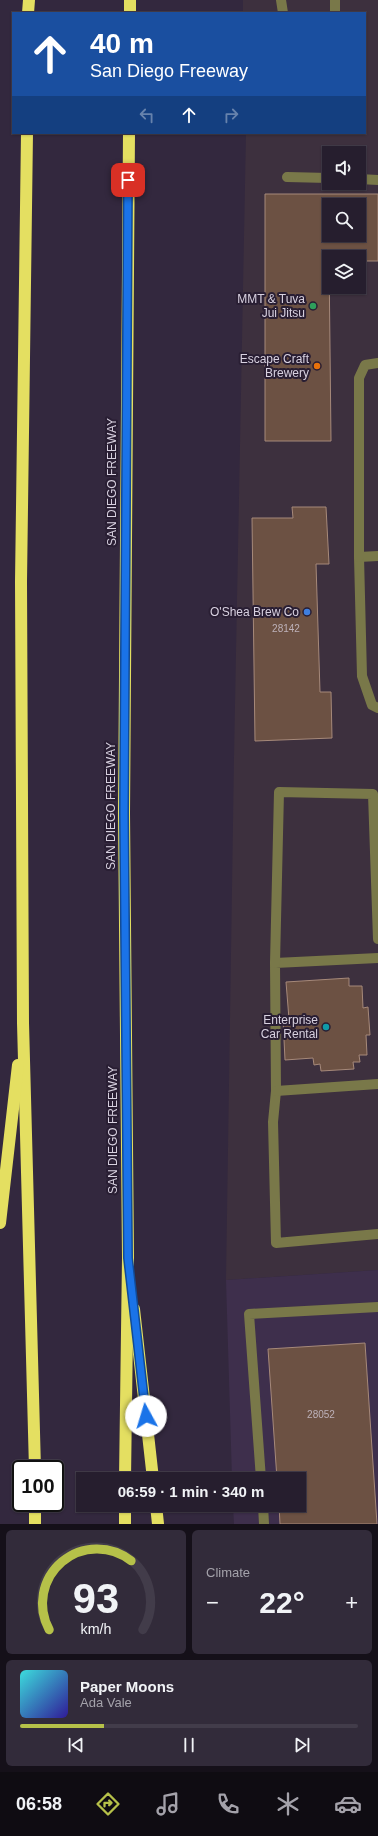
<!DOCTYPE html>
<meta charset="utf-8">
<style>
body{margin:0;font-family:Helvetica,sans-serif;background:#322b3a;color:#f1f3f6;height:100vh;display:flex;flex-direction:column;font-size:15px;white-space:nowrap}
*{box-sizing:border-box;margin:0}
p{font-size:13px;color:#a4a2aa}
.icon{flex:none;width:22px;height:22px;fill:none;stroke:currentColor;stroke-width:2;stroke-linecap:round;stroke-linejoin:round}
.map{position:relative;height:1524px;overflow:hidden}
.details{display:flex;flex-direction:column;gap:6px;padding:6px;background:#151019;flex:1}
.details>*{flex:none}
.guide{position:absolute;left:12px;top:12px;width:354px;height:122px;border-radius:0px;box-shadow:0 1px 3px #0004,0 0 0 1px #423c4a;background:#1a4fa0;color:#fff;overflow:hidden}
.controls{position:absolute;left:322px;top:146px;display:grid;gap:8px}
.controls a{display:grid;place-items:center;width:44px;height:44px;border-radius:0px;background:#261e2e;box-shadow:0 1px 3px #0004,0 0 0 1px #423c4a;font-size:20px}
.speed{position:absolute;left:12px;top:1460px;display:flex;gap:8px;font-size:20px;font-weight:700;text-align:center}
.speed>*{display:grid;place-content:center;width:52px;height:52px;border-radius:50%;background:#261e2e;box-shadow:0 1px 3px #0004,0 0 0 1px #423c4a;line-height:1}
.speed .limit{border:2px solid #111;border-radius:6px;background:#fff;color:#111}
.pin{position:absolute;display:grid;place-items:center;width:34px;height:34px;color:#fff;margin:-17px;border-radius:8px;box-shadow:0 2px 6px #0006}
.me{position:absolute;width:44px;margin:-22px;rotate:354deg;stroke-linejoin:round;filter:drop-shadow(0 0 3px #0008)}
.turn{display:flex;align-items:center;gap:14px;height:84px;padding:0 12px;font-size:18px}
.turn .icon{width:52px;height:52px;stroke-width:2.5}
.turn b{display:block;font-size:28px;line-height:34px}
.lanes{display:flex;align-items:center;height:38px;padding:0 12px;background:#0003;justify-content:center;gap:20px;direction:ltr}
.lanes .off{opacity:.35}
.big{font-size:30px;font-weight:700;line-height:1.1}
.details .widget{flex:1;display:flex;flex-direction:column;justify-content:center;gap:6px;min-width:0;padding:0 14px;border-radius:6px;background:#322b3a}
.details .dial{align-items:center;gap:0}
.dial svg{height:104px;overflow:visible;fill:none;stroke:#423c4a;stroke-width:7;stroke-linecap:round;text-anchor:middle}
.dial text{fill:#f1f3f6;stroke:none}
.song{display:flex;align-items:center;gap:12px}
.cover{width:48px;height:48px;border-radius:6px;background:linear-gradient(135deg,hsl(180 70% 55%),hsl(250 70% 35%))}
.played{height:4px;border-radius:2px;background:linear-gradient(90deg,#b6c149 25%,#423c4a 25%)}
.keys{display:flex;justify-content:space-around;direction:ltr}
.heat{display:flex;justify-content:space-between;align-items:center;font-size:22px;direction:ltr}
.details .tiles{flex:1;display:grid;gap:6px;grid-template-columns:1fr 1fr}
.widget:last-child{grid-column:span 2}
.trip{position:absolute;left:76px;top:1472px;width:230px;height:40px;border-radius:0px;background:#261e2e;box-shadow:0 1px 3px #0004,0 0 0 1px #423c4a;font-weight:700;line-height:40px;text-align:center}
.tabs{display:flex;height:64px;justify-content:space-around;align-items:center;background:#0f0c12;color:#a4a2aa}
.tabs .icon{width:28px;height:28px}
.tabs .active{color:#b6c149}
.tabs b{font-size:18px;color:#f1f3f6}
.map>svg:first-child{display:block}
.commercial{fill:#3d303e;fill-rule:evenodd}
.built{fill:#3e2f4c}
.building{fill:#6c5143;stroke:#a6897a;fill-rule:evenodd}
.lines{fill:none;stroke-linecap:round;stroke-linejoin:round}
.minor{stroke:#797849;stroke-width:10}
.highway{stroke:#e4df61;stroke-width:12}
.route-casing{stroke:#114b97;stroke-width:10}
.route{stroke:#1a73e8;stroke-width:7}
.leisure-dot{fill:#2e9e5b;stroke:#291e33;stroke-width:1.5}
.food-dot{fill:#e8710a;stroke:#291e33;stroke-width:1.5}
.shop-dot{fill:#3f7fe0;stroke:#291e33;stroke-width:1.5}
.culture-dot{fill:#0f9aa8;stroke:#291e33;stroke-width:1.5}
.labels{text-anchor:middle;dominant-baseline:central;stroke-width:4;stroke-linejoin:round;paint-order:stroke}
.number-label{font-size:10px;fill:#bdb1b9}
.poi-label{font-size:12px;fill:#d8d1e0;stroke:#291e33;text-anchor:end}
.street-label{font-size:12px;fill:#d8d1e0;stroke:#291e33}
</style>
<div class="map">
<svg width="378" height="1524" viewBox="0 0 378 1524">
<rect width="100%" height="100%" fill="#33283e"/>
<path class="commercial" d="M243 0H378V1270L226 1280 234 757 246 133H365V13H243ZM329 153H359V183H329ZM329 205H359V235H329ZM329 257H359V287H329Z"/>
<path class="built" d="M378 1270V1524H234L233 1505H299V1479H232L226 1280Z"/>
<g class="building">
<path d="M265 194H378V261H359V257H329L331 441H265ZM329 205H359V235H329Z"/>
<path d="M292 507H326L329 564H316L320 692H331L332 738 255 741 252 518H293Z"/>
<path d="M349 978V986H362L363 1008 368 1007 370 1035H366L367 1055H359L360 1062H353L354 1069 321 1071 320 1064 314 1065 313 1058 285 1060 283 1019H289L286 982Z"/>
<path d="M365 1343 377 1524H280L279 1505H299V1479H277L268 1349Z"/>
</g>
<g class="lines">
<g class="minor">
<path d="M281 0 283 13"/>
<path d="M335 13V0"/>
<path d="M287 177 329 178"/>
<path d="M359 179 378 180"/>
<path d="M378 556 359 557 362 676 372 705 378 708"/>
<path d="M359 557V378L365 365 378 363"/>
<path d="M378 958 275 963 276 1091 273 1122 276 1243 378 1234"/>
<path d="M275 963 279 792 373 794 378 939"/>
<path d="M276 1091 378 1084"/>
<path d="M261 1479 249 1314 378 1307"/>
<path d="M263 1505 264 1524"/>
</g>
<g class="highway">
<path d="M28 13 29 0"/>
<path d="M130 13V0"/>
<path d="M27 133 21 582 23 1023 35 1469"/>
<path d="M0 1223 18 1065"/>
<path d="M134 1309 153 1479"/>
<path d="M125 1479 128 1258 124 813 129 133"/>
<path d="M35 1503V1524"/>
<path d="M156 1505 158 1524"/>
<path d="M125 1524V1505"/>
</g>
</g>
<g class="lines">
<g class="route-casing">
<path id="route" d="M128 180 124 813 128 1258 146 1416"/>
</g>
<use href="#route" class="route"/>
</g>
<circle class="leisure-dot" cx="313" cy="306" r="4"/>
<circle class="food-dot" cx="317" cy="366" r="4"/>
<circle class="shop-dot" cx="307" cy="612" r="4"/>
<circle class="culture-dot" cx="326" cy="1027" r="4"/>
<g class="labels">
<g class="number-label">
<text x="286" y="628">28142</text>
<text x="321" y="1414">28052</text>
</g>
<g class="poi-label">
<text x="305" y="299">MMT &amp; Tuva<tspan x="305" dy="14">Jui Jitsu</tspan></text>
<text x="309" y="359">Escape Craft<tspan x="309" dy="14">Brewery</tspan></text>
<text x="299" y="612">O'Shea Brew Co</text>
<text x="318" y="1020">Enterprise<tspan x="318" dy="14">Car Rental</tspan></text>
</g>
<g class="street-label">
<text transform="translate(112 482) rotate(-90)">SAN DIEGO FREEWAY</text>
<text transform="translate(111 806) rotate(-90)">SAN DIEGO FREEWAY</text>
<text transform="translate(113 1130) rotate(-90)">SAN DIEGO FREEWAY</text>
</g>
</g>
</svg>
<div class="controls">
<a><svg class="icon" aria-label="sound" viewBox="0 0 24 24"><path d="M4 9h4l5-4v14l-5-4H4zM17 9q2 3 0 6"/></svg></a>
<a><svg class="icon" aria-label="search" viewBox="0 0 24 24"><circle cx="10" cy="10" r="6"/><path d="M15 15l6 6"/></svg></a>
<a><svg class="icon" aria-label="layers" viewBox="0 0 24 24"><path d="M12 4l9 5-9 5-9-5zM3 14l9 5 9-5"/></svg></a>
</div>
<div class="speed"><div class="limit">100</div></div>
<div class="pin" style="left:128px;top:180px;background:#d93025"><svg class="icon" aria-label="arrive" viewBox="0 0 24 24"><path d="M6 21V4h12l-3 4 3 4H6"/></svg></div>
<svg class="me" style="left:146px;top:1416px" viewBox="-20 -20 40 40"><circle r="19" fill="#fff"/><path d="M0-13L10 11 0 6-10 11z" fill="#1a73e8"/></svg>
<div class="trip">06:59 · 1 min · 340 m</div>
<div class="guide">
<div class="turn"><svg class="icon" aria-label="ahead" viewBox="0 0 24 24"><path d="M12 20V5M6 11l6-6 6 6"/></svg><div><b>40 m</b>San Diego Freeway</div></div>
<div class="lanes"><svg class="icon off" aria-label="left" viewBox="0 0 24 24"><path d="M17 20v-9H6M10 6l-5 5 5 5"/></svg><svg class="icon" aria-label="ahead" viewBox="0 0 24 24"><path d="M12 20V5M6 11l6-6 6 6"/></svg><svg class="icon off" aria-label="right" viewBox="0 0 24 24"><path d="M7 20v-9h11M14 6l5 5-5 5"/></svg></div>
</div>
</div>
<section class="details">
<div class="tiles">
<div class="widget dial"><svg viewBox="0 0 100 80">
<path d="M14 69A42 42 0 1 1 86 69"/>
<path d="M14 69A42 42 0 0 1 77 16" stroke="#b6c149"/>
<text x="50" y="56" font-size="32" font-weight="700">93</text>
<text x="50" y="72" font-size="11">km/h</text>
</svg></div>
<div class="widget"><p>Climate</p>
<div class="heat"><a>−</a><b class="big">22°</b><a>+</a></div>
</div>
<div class="widget">
<div class="song"><i class="cover"></i><div><b>Paper Moons</b><p>Ada Vale</p></div></div>
<div class="played"></div>
<div class="keys"><svg class="icon" aria-label="previous" viewBox="0 0 24 24"><path d="M18 5L8 12l10 7zM5 5v14"/></svg><svg class="icon" aria-label="pause" viewBox="0 0 24 24"><path d="M8 5v14M16 5v14"/></svg><svg class="icon" aria-label="next" viewBox="0 0 24 24"><path d="M6 5l10 7-10 7zM19 5v14"/></svg></div>
</div>
</div>
</section>
<nav class="tabs">
<b>06:58</b>
<svg class="icon active" aria-label="directions" viewBox="0 0 24 24"><path d="M12 3l9 9-9 9-9-9zM9 14v-3h6M13 9l2 2-2 2"/></svg>
<svg class="icon" aria-label="music" viewBox="0 0 24 24"><path d="M9 18V5l10-2v13"/><circle cx="6" cy="18" r="3"/><circle cx="16" cy="16" r="3"/></svg>
<svg class="icon" aria-label="phone" viewBox="0 0 24 24"><path d="M5 4h4l2 5-3 2q2 4 5 5l2-3 5 2v4C11 20 4 13 5 4z"/></svg>
<svg class="icon" aria-label="climate" viewBox="0 0 24 24"><path d="M12 3v18M4 7l16 10M4 17L20 7"/></svg>
<svg class="icon" aria-label="car" viewBox="0 0 24 24"><path d="M5 17H2v-5l4-1 3-4h7l3 4 3 1v5h-3M9 17h6M6 11h13"/><circle cx="7" cy="17" r="2"/><circle cx="17" cy="17" r="2"/></svg>
</nav>
